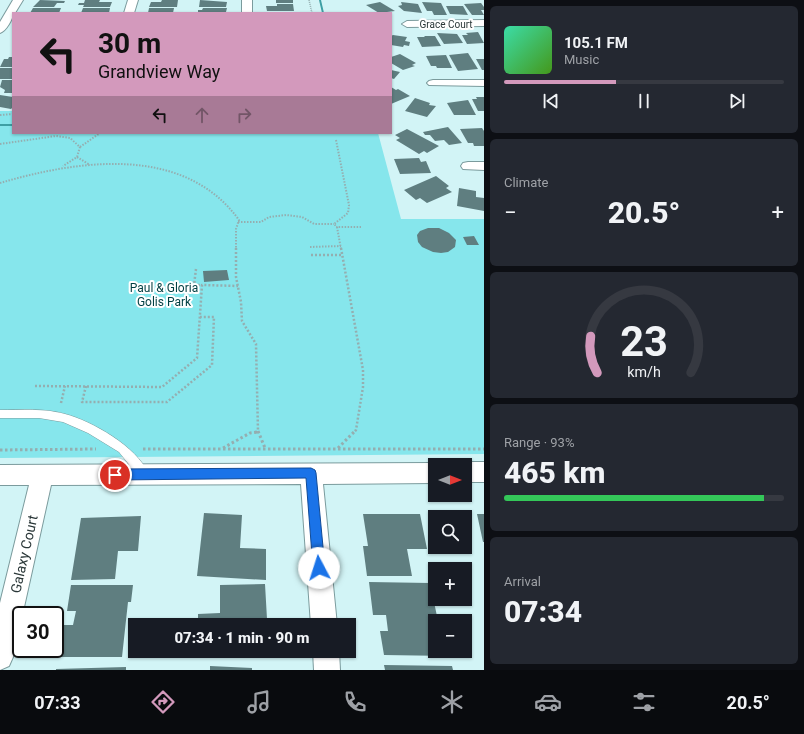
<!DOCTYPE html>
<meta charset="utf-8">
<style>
body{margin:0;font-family:Roboto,sans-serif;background:#242831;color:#f1f3f6;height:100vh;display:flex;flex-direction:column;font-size:15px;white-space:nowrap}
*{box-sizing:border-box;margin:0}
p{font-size:13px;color:#9ea1a6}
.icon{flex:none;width:22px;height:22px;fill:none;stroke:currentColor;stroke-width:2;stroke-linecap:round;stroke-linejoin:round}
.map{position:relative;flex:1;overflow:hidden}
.side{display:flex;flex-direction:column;gap:6px;padding:6px;background:#0d0f14;width:320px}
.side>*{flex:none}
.guide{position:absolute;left:12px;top:12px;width:380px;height:122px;border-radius:0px;box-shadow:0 1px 3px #0004;background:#d399bc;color:#111;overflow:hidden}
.needle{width:26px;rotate:90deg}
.buttons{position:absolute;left:428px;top:458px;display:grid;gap:8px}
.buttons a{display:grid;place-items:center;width:44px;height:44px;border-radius:0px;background:#171b24;box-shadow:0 1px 3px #0004;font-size:20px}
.speed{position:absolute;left:12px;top:606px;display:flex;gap:8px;font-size:20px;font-weight:700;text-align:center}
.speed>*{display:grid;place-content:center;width:52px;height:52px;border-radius:50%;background:#171b24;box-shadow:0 1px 3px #0004;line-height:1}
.speed .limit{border:2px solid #111;border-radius:6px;background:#fff;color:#111}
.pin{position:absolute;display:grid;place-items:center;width:34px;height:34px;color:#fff;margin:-17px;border:2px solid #fff;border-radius:50%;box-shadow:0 1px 4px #0007}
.me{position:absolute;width:44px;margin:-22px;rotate:355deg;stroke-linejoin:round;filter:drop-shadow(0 0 3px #0008)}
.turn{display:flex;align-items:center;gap:14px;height:84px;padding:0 20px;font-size:18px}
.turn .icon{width:52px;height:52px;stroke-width:2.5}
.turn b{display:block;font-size:28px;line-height:34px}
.lanes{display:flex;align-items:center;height:38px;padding:0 20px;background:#0003;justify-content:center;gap:20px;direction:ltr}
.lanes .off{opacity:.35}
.big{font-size:30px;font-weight:800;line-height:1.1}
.side .card{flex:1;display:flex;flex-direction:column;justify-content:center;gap:6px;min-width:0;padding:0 14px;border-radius:6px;background:#242831}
.side .dial{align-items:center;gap:0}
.dial svg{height:104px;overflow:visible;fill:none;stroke:#363941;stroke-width:7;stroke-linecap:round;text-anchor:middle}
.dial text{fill:#f1f3f6;stroke:none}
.song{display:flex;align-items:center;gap:12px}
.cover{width:48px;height:48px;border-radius:6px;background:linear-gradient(135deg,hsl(160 70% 55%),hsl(100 70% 35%))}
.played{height:4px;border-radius:2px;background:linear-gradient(90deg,#d399bc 40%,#363941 40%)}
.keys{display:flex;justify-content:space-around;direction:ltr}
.heat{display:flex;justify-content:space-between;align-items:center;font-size:22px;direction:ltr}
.charge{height:6px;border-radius:3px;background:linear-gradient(90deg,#34c759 93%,#363941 0)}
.trip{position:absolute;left:128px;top:618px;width:228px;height:40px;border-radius:0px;background:#171b24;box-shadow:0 1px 3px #0004;font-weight:800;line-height:40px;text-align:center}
.dock{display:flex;height:64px;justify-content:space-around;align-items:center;background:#090b0e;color:#9ea1a6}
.dock .icon{width:28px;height:28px}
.dock .selected{color:#d399bc}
.dock b{font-size:18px;color:#f1f3f6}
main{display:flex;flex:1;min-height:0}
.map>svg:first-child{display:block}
.green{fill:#86e6ec}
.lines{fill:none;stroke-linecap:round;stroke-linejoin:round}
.stream{fill:#3e9fa4;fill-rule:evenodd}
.building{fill:#5f7e80}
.service-casing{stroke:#7b9b9d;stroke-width:1}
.minor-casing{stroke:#7b9b9d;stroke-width:2}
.path-far3{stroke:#94aeb0;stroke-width:1.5;stroke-dasharray:1 1;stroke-linecap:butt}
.path-far2{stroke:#94aeb0;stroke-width:2;stroke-dasharray:1.5 1.5;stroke-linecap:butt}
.path-far1{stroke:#94aeb0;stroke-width:2.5;stroke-dasharray:2 2;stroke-linecap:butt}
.path{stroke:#94aeb0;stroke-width:3;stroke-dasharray:2.5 2.5;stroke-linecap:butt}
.service{fill:#fff;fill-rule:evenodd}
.minor{fill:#fff;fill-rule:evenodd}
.route{fill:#1a73e8;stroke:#114b97}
.labels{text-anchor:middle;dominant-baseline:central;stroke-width:4;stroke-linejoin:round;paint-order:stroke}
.far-street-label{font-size:10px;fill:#2a3738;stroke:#fff}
.park-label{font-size:12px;fill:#003f42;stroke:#fff}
.near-street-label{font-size:14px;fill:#2a3738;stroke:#fff}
</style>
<main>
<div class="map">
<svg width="484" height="670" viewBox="0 0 484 670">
<rect width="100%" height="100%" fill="#d2f4f6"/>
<path class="green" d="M0 111H13V133H378L401 219H484V454L0 458Z"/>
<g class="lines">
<g class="stream">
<path d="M319 0H321L324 13H322Z"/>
<rect x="0" y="124" width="13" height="2"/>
</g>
</g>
<g class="building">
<path d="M40 0 65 1 64 3H57L54 7H33Z"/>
<path d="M85 0H100L99 2H112L110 7H83L84 5H78L79 3H84Z"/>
<path d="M162 0H178L177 7H149L151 2H161Z"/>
<path d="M200 0 227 2 226 7H199Z"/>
<rect x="276" y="0" width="17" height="3"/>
<path d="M380 2 395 11 379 13 366 5Z"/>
<path d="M401 2 418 4 422 13 404 11 398 6 402 5Z"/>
<path d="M422 2 441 3 447 15H434L432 11H427Z"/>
<path d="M481 3 484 7V10H481L484 15H472L464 4Z"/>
<path d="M277 4H293L294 11H267L266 6H277Z"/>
<path d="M446 6H463L468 15 450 14Z"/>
<path d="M33 8H61L59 13H30Z"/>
<path d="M83 8H110L109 13H81Z"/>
<path d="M149 8H174L173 13H148Z"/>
<path d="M203 8H227L226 12 198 13V10H202Z"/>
<path d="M478 32 484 43 467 44 462 35H468L466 33Z"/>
<path d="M437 33 457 34 463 43 444 44Z"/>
<path d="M393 35 407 37 405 41 410 42 409 46 404 45 403 47 391 45V36Z"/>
<path d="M424 36H435L441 46 422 47 417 37H425Z"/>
<path d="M468 53 478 69 458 71 449 55Z"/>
<path d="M400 54 416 63 412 65 415 66 403 70 391 63V57Z"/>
<path d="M446 55 452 68H437L436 66H431L426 56Z"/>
<path d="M9 57H13V67H0L4 59H8Z"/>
<path d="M476 59H484V70H482Z"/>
<rect x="0" y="68" width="13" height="11"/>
<path d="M391 70 400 72 394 79 391 78Z"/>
<path d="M2 80H13V93H4L5 90 0 87Z"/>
<path d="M391 87 396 90 398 89 410 96 391 104Z"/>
<path d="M0 95 13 97V107L11 109 0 107Z"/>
<path d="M476 97H484V111H478L472 99H477Z"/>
<path d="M415 98 430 103 429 105 436 106 427 117 405 111Z"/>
<path d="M468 100 476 115H454L447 103Z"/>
<path d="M448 127 462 143 449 145 444 140 435 141 430 135H425L423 132Z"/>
<path d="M482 128 484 131V146H474L473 143H468L460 129Z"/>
<path d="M407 129 439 146 427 153 424 151 419 154 396 140 400 138 395 135Z"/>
<path d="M419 158 421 162 426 161 431 173 400 174 394 159Z"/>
<path d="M436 176 449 186 446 188 452 192 427 203 420 198 416 200 404 190Z"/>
<path d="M459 188 476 191V197L484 198V211L457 206Z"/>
<path d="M428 228H439L449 233 456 240 455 247 448 252 441 253 433 252 422 247 418 242 417 235 420 231Z"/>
<path d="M474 236 479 245H467L463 237Z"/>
<path d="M227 270 229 280 204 282 203 271Z"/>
<path d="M204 513 242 515 240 548 266 549V580L197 576Z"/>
<path d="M363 514H420L427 549H407L412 576H367L363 546H368Z"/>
<path d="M477 514H484V542H483Z"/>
<path d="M141 516 138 551H118L115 579 71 580 81 518Z"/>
<path d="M369 582 430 583 438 621H435V651H448L449 656 384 655 380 631H388L386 615H373Z"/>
<path d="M265 584 267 619H262V625H198V614L220 613V585Z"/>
<path d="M71 585H133L131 602H128L122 657H55L61 625H73L76 611H67Z"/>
<path d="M197 651H264V654L197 656Z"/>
<path d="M384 665 452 666 453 670H385Z"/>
<path d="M210 666 252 668V670H210Z"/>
<path d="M126 667V670H56V669Z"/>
</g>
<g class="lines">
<g class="service-casing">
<path id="service" d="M0 410C21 410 44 408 65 414 92 421 137 447 148 473L147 477 143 478 139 477 119 452 88 433 63 422 39 418H0Z"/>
</g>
<g class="minor-casing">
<g id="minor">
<path d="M13 0H23L15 13H13C13 19 6 31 0 33V22Z"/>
<path d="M128 0H138L134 13H124Z"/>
<rect x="242" y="0" width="10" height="13"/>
<path d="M484 20V26L407 27 402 24 407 21Z"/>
<path d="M433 80H484V86L429 85 427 83 429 81Z"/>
<path d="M468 162H484V170L463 169 461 166 463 163Z"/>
<path d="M465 462H484V482H465V465H457Z"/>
<path d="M435 463 440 465H435V483L323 484 337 625H311L301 484 51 485 13 657 9 666 0 670V603L29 485H0V465Z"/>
<path d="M313 651H339L340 670H314Z"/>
</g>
</g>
<path class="path-far3" d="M309 0 312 13"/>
<g class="path-far2">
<path d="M0 115 13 114"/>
<path d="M336 140 349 205 348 213 334 224 337 227"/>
<path d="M0 144 56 136 70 138 80 147 77 157 63 166"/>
<path d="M80 147 100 133"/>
<path d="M77 157 90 165"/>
<path d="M0 183C78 160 184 144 239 220L236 229V249"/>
<path d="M238 222H261L269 217 286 215 302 217 314 224H334"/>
<path d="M310 247 341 246"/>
<path d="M341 249 337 227H361"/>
</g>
<g class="path-far1">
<path d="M236 248V277L241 302 242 321 256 344 258 432"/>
<path d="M341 248 363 370V387L356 430 354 432"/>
<path d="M311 255H342"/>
<path d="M196 269 194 285H202"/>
<path d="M35 386 162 387 197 358 202 285 238 286"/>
<path d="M86 386 82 402H167L212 365 214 317H200"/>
<path d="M61 403 65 386"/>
<path d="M255 432H258"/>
</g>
<g class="path">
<path d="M258 431 265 448"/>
<path d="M223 448 250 433 258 432"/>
<path d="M338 448 355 431"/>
<path d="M143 449H484"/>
<path d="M0 450 96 449"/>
</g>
<use href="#service" class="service"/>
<use href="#minor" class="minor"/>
</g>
<path class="route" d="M311 468 315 470 316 473 325 568 323 573 319 575 315 573 313 568 306 478 115 480 111 478 109 475 111 471 115 469Z"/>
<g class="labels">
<g class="far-street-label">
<text x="446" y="24">Grace Court</text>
</g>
<g class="park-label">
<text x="164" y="288">Paul &amp; Gloria<tspan x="164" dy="14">Golis Park</tspan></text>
</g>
<g class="near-street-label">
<text transform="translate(24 554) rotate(-77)">Galaxy Court</text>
</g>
</g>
</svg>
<div class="buttons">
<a><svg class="needle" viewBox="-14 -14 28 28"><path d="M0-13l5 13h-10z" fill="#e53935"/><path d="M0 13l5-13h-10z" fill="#9ea1a6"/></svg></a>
<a><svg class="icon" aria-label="search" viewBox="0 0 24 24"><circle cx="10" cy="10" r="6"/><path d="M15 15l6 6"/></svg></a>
<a>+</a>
<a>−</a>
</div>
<div class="speed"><div class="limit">30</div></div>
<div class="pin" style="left:115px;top:475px;background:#d93025"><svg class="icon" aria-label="arrive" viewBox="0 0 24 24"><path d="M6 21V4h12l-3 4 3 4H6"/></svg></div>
<svg class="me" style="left:319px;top:568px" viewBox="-20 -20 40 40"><circle r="19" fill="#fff"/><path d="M0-13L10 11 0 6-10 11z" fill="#1a73e8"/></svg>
<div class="trip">07:34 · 1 min · 90 m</div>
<div class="guide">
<div class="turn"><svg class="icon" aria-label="left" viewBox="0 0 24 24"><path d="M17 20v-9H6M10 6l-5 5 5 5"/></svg><div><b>30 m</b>Grandview Way</div></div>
<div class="lanes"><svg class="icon" aria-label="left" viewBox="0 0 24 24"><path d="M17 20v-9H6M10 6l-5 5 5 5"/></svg><svg class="icon off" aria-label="ahead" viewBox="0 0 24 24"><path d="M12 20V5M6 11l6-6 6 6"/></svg><svg class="icon off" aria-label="right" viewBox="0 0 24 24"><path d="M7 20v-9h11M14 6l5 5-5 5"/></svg></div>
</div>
</div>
<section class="side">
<div class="card">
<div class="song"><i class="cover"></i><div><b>105.1 FM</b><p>Music</p></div></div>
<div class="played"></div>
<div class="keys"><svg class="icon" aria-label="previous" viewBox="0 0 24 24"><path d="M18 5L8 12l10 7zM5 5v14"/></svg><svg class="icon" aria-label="pause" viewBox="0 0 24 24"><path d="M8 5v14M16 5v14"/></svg><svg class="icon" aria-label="next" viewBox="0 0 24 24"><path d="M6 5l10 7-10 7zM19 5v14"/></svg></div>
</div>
<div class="card"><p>Climate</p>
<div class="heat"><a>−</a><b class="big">20.5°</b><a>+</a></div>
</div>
<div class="card dial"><svg viewBox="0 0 100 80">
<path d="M14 69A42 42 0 1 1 86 69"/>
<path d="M14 69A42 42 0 0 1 9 41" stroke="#d399bc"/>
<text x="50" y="56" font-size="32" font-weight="700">23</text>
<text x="50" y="72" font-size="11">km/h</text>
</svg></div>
<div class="card"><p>Range · 93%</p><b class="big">465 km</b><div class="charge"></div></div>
<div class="card"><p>Arrival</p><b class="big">07:34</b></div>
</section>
</main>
<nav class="dock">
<b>07:33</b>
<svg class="icon selected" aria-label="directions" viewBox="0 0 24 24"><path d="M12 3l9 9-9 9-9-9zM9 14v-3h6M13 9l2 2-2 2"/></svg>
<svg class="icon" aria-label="music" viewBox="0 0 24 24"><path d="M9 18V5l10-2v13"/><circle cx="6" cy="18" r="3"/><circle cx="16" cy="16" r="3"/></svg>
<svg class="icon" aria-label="phone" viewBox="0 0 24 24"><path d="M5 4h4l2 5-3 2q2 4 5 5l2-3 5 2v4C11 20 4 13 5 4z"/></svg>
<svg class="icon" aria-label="climate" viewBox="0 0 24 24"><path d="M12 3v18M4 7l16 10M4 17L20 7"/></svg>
<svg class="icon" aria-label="car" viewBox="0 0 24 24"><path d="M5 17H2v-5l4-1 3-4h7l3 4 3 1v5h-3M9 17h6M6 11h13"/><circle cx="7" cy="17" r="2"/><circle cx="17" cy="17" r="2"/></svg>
<svg class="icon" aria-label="filters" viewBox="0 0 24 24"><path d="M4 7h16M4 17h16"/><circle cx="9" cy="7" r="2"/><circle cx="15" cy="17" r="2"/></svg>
<b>20.5°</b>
</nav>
